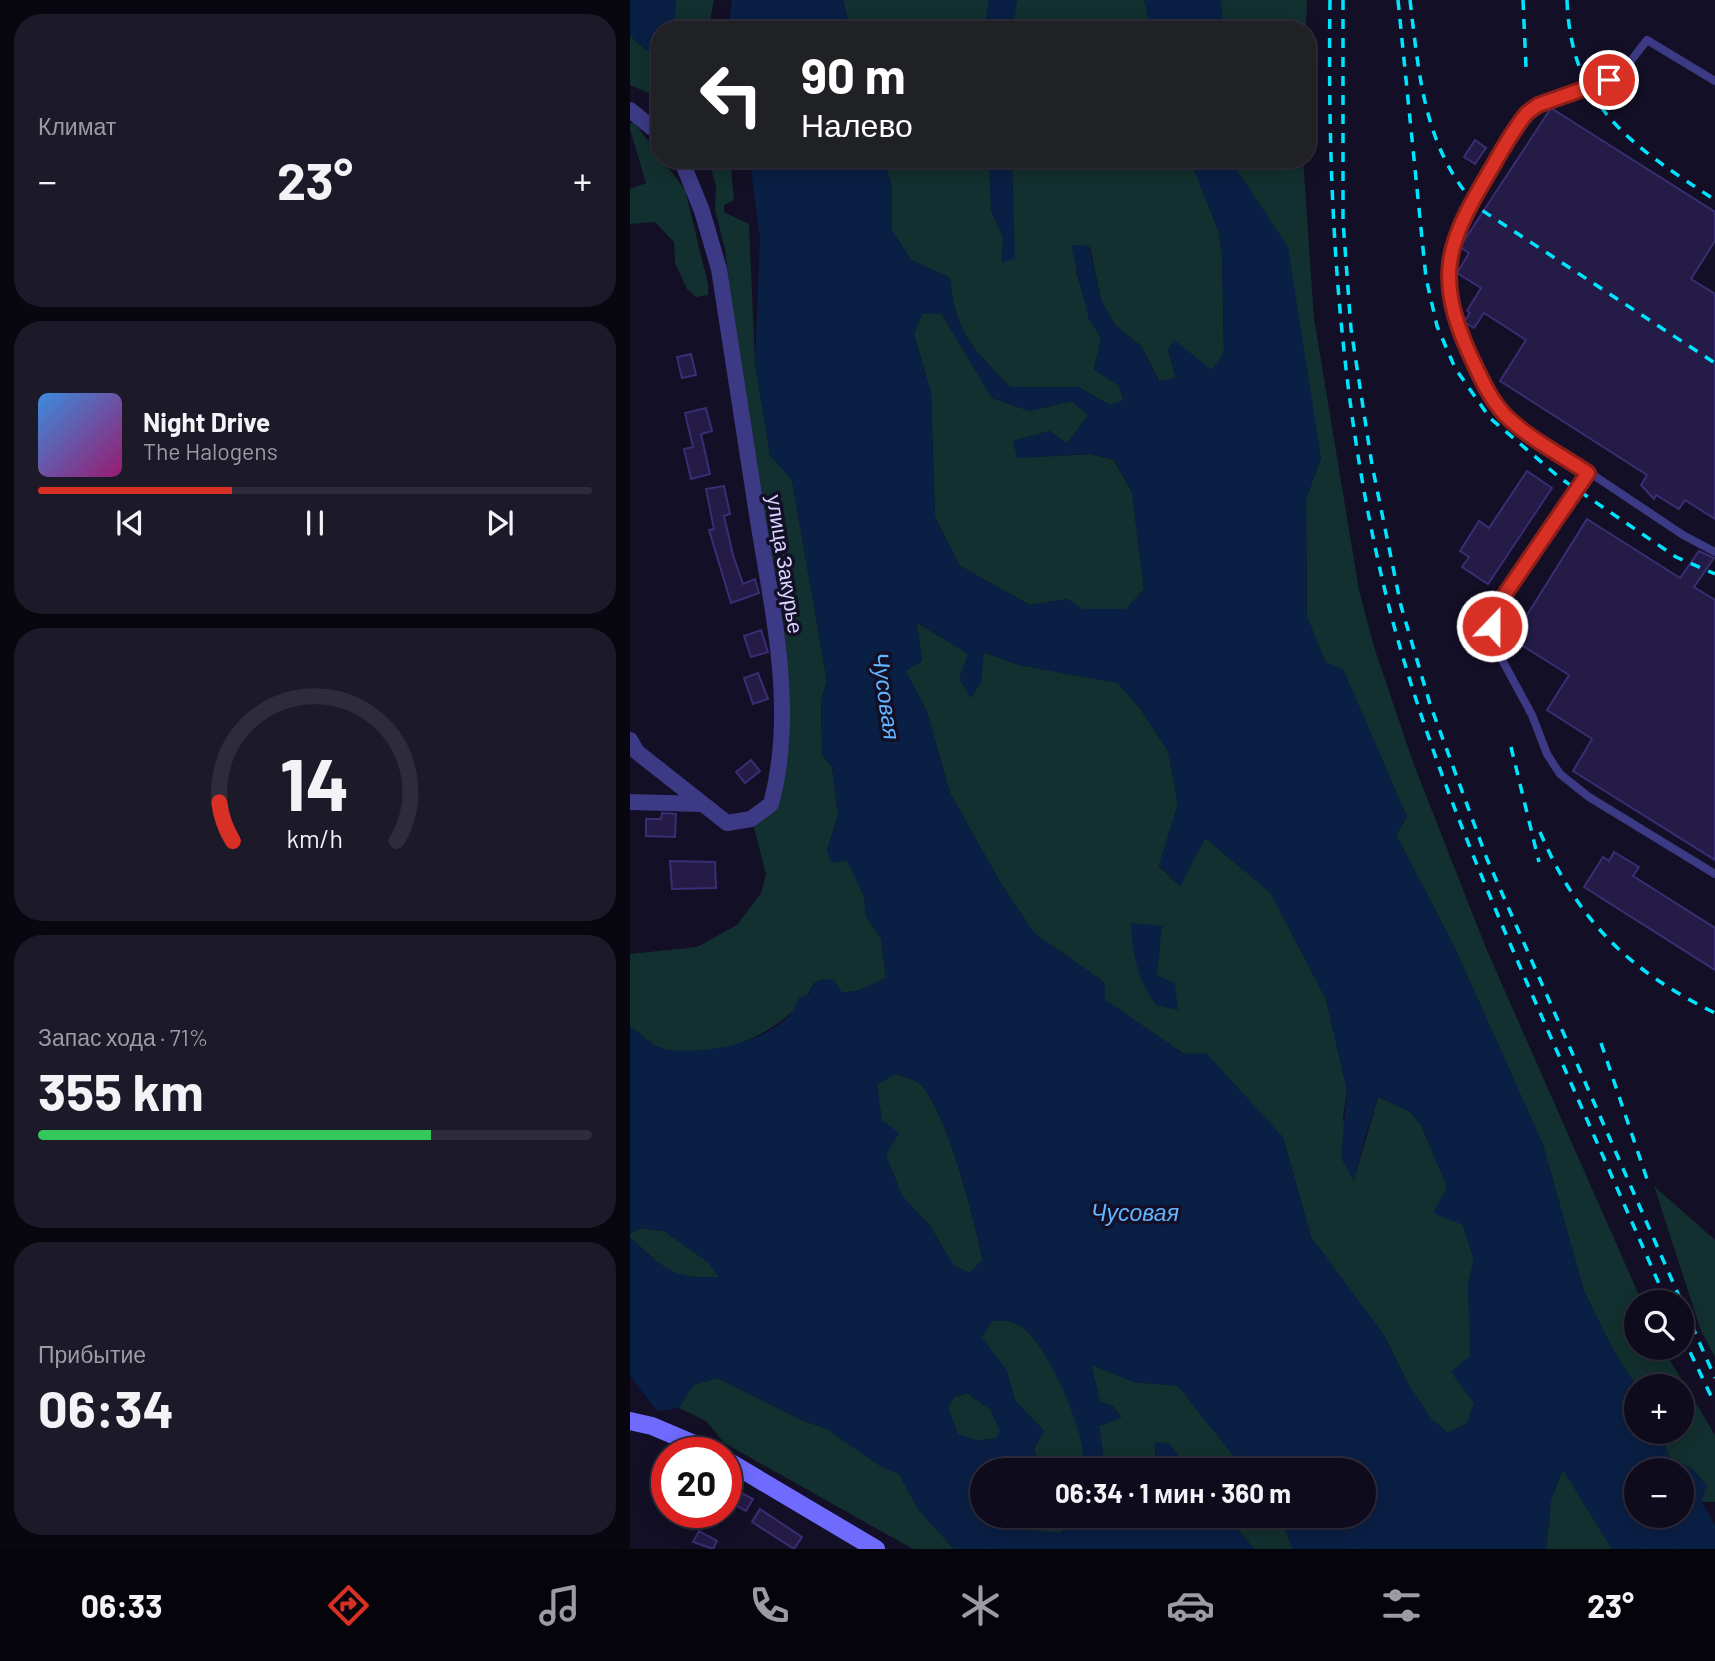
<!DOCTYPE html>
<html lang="ru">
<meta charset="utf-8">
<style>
body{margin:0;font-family:Barlow,sans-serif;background:#1c1929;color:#f1f3f6;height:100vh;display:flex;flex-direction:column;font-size:26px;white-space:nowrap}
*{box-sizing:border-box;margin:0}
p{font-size:23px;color:#9b9ba3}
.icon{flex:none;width:38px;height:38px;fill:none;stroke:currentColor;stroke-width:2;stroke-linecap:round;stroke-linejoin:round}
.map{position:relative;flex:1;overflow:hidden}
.sheet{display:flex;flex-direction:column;gap:14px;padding:14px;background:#08060f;width:630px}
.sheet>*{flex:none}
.banner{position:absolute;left:21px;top:21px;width:665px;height:147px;border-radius:28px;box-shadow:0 4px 18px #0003,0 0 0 2px #2e2b3b;background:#202124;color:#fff;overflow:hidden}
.controls{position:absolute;left:994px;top:1290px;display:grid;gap:14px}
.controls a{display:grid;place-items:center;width:70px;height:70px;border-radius:50%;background:#0e0b1c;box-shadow:0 4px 18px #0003,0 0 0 2px #2e2b3b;font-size:35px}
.speed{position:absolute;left:21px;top:1437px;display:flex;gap:14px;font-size:35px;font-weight:700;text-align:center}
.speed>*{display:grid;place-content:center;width:91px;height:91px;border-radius:50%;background:#0e0b1c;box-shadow:0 4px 18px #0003,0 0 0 2px #2e2b3b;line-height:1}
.speed .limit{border:10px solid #d22;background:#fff;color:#111}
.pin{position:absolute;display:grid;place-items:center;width:60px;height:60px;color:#fff;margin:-30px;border:4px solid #fff;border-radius:50%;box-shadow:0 2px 7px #0007}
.me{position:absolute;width:77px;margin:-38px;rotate:22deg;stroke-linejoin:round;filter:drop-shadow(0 0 5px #0008)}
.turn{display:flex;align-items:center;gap:24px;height:147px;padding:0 35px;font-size:32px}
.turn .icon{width:91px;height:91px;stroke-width:2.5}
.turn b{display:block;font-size:49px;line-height:60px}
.big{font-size:52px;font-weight:700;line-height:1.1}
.sheet .widget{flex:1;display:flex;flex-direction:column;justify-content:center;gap:10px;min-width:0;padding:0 24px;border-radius:28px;background:#1c1929}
.sheet .dial{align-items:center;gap:0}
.dial svg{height:182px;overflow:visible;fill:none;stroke:#2e2b3b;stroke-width:7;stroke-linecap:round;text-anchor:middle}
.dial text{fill:#f1f3f6;stroke:none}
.song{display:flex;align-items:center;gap:21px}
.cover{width:84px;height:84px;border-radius:10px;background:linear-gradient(135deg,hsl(210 70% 55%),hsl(320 70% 35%))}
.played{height:7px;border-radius:4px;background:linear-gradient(90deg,#d93025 35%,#2e2b3b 35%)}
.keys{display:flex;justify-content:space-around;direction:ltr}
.heat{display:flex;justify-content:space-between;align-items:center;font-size:38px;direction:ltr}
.charge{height:10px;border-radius:5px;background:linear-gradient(90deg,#34c759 71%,#2e2b3b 0)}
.trip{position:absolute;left:340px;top:1458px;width:406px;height:70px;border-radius:35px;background:#0e0b1c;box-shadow:0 4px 18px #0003,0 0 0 2px #2e2b3b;font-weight:700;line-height:70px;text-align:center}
.dock{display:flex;height:112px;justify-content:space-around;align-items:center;background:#06040b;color:#9b9ba3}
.dock .icon{width:49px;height:49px}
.dock .selected{color:#d93025}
.dock b{font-size:32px;color:#f1f3f6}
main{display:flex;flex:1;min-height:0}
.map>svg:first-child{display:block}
.green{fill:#12302f}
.water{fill:#0a1f44;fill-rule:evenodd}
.building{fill:#241b47;stroke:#3b2d73;stroke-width:2}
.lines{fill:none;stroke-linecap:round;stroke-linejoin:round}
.lane{stroke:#3d3a85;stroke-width:8}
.street{stroke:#3d3a85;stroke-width:16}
.secondary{stroke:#6f6bff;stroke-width:18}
.rail{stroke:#00e5ff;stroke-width:3.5;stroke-dasharray:10 9;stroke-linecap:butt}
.route-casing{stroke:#8d1f18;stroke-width:18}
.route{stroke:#d93025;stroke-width:12}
.labels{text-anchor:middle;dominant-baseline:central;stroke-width:7;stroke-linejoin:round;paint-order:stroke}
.street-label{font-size:21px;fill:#d9d4ff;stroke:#130f26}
.water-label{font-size:23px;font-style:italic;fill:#62b6ff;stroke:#130f26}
</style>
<main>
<section class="sheet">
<div class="widget"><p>Климат</p>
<div class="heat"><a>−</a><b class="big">23°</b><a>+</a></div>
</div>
<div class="widget">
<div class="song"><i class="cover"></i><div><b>Night Drive</b><p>The Halogens</p></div></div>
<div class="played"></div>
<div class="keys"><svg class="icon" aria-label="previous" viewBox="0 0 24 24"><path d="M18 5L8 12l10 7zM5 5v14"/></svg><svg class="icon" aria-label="pause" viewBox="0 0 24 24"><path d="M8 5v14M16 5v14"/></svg><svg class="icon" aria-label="next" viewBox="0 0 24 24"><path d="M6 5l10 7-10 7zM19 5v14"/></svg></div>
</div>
<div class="widget dial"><svg viewBox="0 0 100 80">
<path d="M14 69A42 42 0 1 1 86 69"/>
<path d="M14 69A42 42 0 0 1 8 52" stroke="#d93025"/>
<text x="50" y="56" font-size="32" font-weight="700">14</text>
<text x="50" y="72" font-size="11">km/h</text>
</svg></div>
<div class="widget"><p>Запас хода · 71%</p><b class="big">355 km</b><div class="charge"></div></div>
<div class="widget"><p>Прибытие</p><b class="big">06:34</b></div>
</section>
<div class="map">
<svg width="1085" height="1549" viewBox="0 0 1085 1549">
<rect width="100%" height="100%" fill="#130f26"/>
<g class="green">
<path d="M46 0H84L78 30H43Z"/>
<path d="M213 0H359L354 30H220Z"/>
<path d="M387 0H514L521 30H382Z"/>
<path d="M590 0H677L676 30H594Z"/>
<path d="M0 36 20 53 30 51V98L0 85Z"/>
<path d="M4 122 55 190 78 284V295L66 297 57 289 45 263 44 242 25 222 0 224V189L16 183 0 129V124Z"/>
<path d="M78 159H100L104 200 94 205V212L119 224 125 362 140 455 162 480 197 681 191 699 192 755 202 767 208 815 197 850 217 860 223 870 234 896 236 916 251 939 256 978 230 990 212 993 204 981 195 979 184 983C161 1031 77 1069 26 1046 17 1041 9 1032 0 1027V954L67 947 107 925 131 893 136 874 123 824 144 809 155 747 95 249 85 210 86 186Z"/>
<path d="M253 159H359L361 210 373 237 372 262 384 258 382 159 413 165 411 159H560L589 232 592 258 594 352 582 371 538 350 546 378 529 381 512 347 485 325 471 300 460 247 446 271C454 294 457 318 471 338L464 369 489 386 494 401 479 405 449 387H380C342 347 326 335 320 278L281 260 262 230V186Z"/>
<path d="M602 159H673L684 318 729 590 744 647 784 765 856 948 1008 1293 1002 1334 1006 1348 1033 1349 1085 1435V1502H1071L1064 1470 1039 1457 1030 1432H1052V1386H1006L983 1350 954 1291 913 1145 824 946 766 835 777 817 713 670 696 663 677 617 676 499 691 458Z"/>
<path d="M311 313 362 398 400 411 442 401 458 415 437 444 420 431 383 441 388 458 460 454 484 460 502 492 514 589 496 609H452L437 599 400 605 330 566 305 517 301 393 284 334 292 314Z"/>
<path d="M286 622 339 654 341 697 351 682 353 652 389 665 488 683 509 707 538 751 548 804 529 866 550 886 575 838 640 892 696 999 717 1090 713 1118 724 1180 748 1097 780 1111 792 1127 833 1225 844 1260 838 1285 844 1403 837 1423 818 1433 802 1420 778 1384 754 1335 681 1237 653 1137 554 1054 475 1000V983L404 933 370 882 320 793 297 712 275 670 292 661Z"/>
<path d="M266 1074C274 1077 285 1079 291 1085 318 1114 344 1219 353 1260L340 1273 324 1266 300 1226 272 1196 256 1155 247 1084Z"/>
<path d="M1024 1186 1085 1240V1357L1071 1331Z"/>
<path d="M11 1228 34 1231 78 1262 90 1278 49 1276 27 1262 0 1237V1233Z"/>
<path d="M380 1320C385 1323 393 1327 398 1332 422 1357 460 1435 453 1470H410L404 1449 414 1431 385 1401 377 1371 351 1337 362 1321Z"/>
<path d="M461 1364 504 1382 548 1386 607 1460 622 1470H560L539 1444 526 1443 524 1468 521 1470H475L469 1426 491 1417 483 1406 470 1402Z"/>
<path d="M88 1378 169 1419 197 1429 252 1467 269 1474 288 1509 324 1549H283L94 1443 76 1421 49 1408 63 1385Z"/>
<path d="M337 1393 361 1410 371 1432 366 1438 347 1441 328 1434 318 1408 324 1397Z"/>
<path d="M933 1469 982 1549H916L921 1500Z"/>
<path d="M392 1516H438L432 1533 405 1531 394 1526Z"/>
<path d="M597 1516H650L663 1549H624Z"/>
</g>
<g class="water">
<path d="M0 0H46L43 30H30V51L20 53 0 36Z"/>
<path d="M102 0H213L220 30H98Z"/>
<path d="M359 0H387L382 30H354Z"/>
<path d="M514 0H590L594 30H521Z"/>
<path d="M116 159H253L262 186V230L281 260 320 278C326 335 342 348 380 387H449L479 405 494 400 489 386 464 369 471 338 459 320 441 245 459 246 471 300 485 325 512 347 528 381 546 378 538 350 544 340 582 370 594 352 592 258 589 232 560 159H602L603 164 658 247 691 458 676 499 677 617 696 663 713 669 777 817 766 835 824 946 913 1145 954 1291 983 1350 1006 1386V1432H1030L1039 1457 1064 1470 1076 1485 1072 1502 1085 1525V1549H982L933 1470 921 1500 916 1549H663L650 1516H733V1470H622L607 1460 548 1386 504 1382 461 1365 470 1401 483 1406 491 1418 469 1426 475 1470H453C460 1439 420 1353 397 1331 386 1321 376 1320 362 1321L352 1337 377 1371 385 1401 414 1431 404 1449 410 1470H352V1494L343 1501 353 1517 378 1527 380 1516H392L394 1526 405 1531 431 1533 438 1516H597L624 1549H324L288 1509 269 1474 252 1467 197 1429 169 1419 88 1378 63 1385 49 1408 27 1411 0 1376V1237C32 1268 43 1280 89 1277L78 1262 34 1231 11 1228 0 1233V1027C9 1032 17 1041 26 1046 61 1061 160 1041 168 998L179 994 184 983 195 979 204 981 212 993 230 990 256 978 251 939 236 916 234 896 217 861 201 863 197 850 208 815 202 767 192 755 191 699 197 681 162 480 140 455 125 362 130 239 121 170ZM311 313 362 398 400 411 442 401 458 415 437 444 420 431 383 441 387 458 460 454 485 460 502 492 514 589 496 609H452L437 599 400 605 330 566 305 518 301 393 284 334 292 314ZM287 622 338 654 329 679 341 698 351 682 354 652 389 665 488 683 509 707 538 751 548 804 529 865 550 886 575 838 640 892 696 999 717 1090 711 1158 724 1181 733 1143 748 1097 781 1112 792 1127 817 1187 803 1213 833 1225 844 1260 838 1285 840 1356 821 1372 844 1403 837 1423 818 1433 802 1420 778 1384 754 1335 681 1237 653 1137 576 1053 554 1054 475 1000V983L404 933 370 882 320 793 297 712 276 671 292 661ZM266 1074C274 1077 285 1079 291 1085 318 1114 344 1218 353 1259L340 1273 324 1266 300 1226 272 1196 256 1155 269 1133 251 1119 247 1084ZM337 1393 361 1410 370 1432 366 1438 347 1441 328 1434 318 1408 324 1397ZM1052 1470V1516H1006V1470Z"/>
<path d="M359 159H382L385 258 372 263 373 237 361 210Z"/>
<path d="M501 923 533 926C528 944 531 958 526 975L545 983 548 1010 526 1005C508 981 502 953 501 923Z"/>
<path d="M526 1442 539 1444 560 1470H521L524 1468Z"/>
</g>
<g class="building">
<path d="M921 108 1085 212V241L1061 279 1085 294V519L1055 500 1049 509 1026 495 1024 499 1011 485 1017 475 870 381 896 340 854 313 844 328 834 322 840 313 837 311 851 288 827 273 839 253 830 247Z"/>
<path d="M845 140 856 148 845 164 834 157Z"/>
<path d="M61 354 66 375 52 378 47 357Z"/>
<path d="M76 408 82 431 71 434 80 474 61 479 54 449 63 447 55 413Z"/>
<path d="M897 471 922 488 858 584 832 567 839 557 830 551 849 521 859 528Z"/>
<path d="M94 486 100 514 94 516 103 555 113 584 125 579 129 593 101 603 79 530 84 529 76 489Z"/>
<path d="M957 519 1050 578 1069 551 1084 558 1064 587 1085 600V860L943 771 962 739 917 710 939 675 882 639Z"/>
<path d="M131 630 138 652 121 657 114 636Z"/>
<path d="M128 673 138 699 123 704 114 678Z"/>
<path d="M121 760 130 771 115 783 106 772Z"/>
<path d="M32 813 46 814 45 837 16 836V819H31Z"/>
<path d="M984 852 1009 867 1003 876 1085 928V970L954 887 973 857 979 861Z"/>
<path d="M40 861 85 862 86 888 42 889Z"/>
<path d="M96 1485 123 1499 116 1511 96 1500Z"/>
<path d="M130 1509 172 1537 164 1549 122 1522Z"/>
<path d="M69 1531 87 1541 83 1549 63 1542Z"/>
</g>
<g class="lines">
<g class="lane">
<path d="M1085 81 1017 40 993 71 979 81 908 105 897 113 833 218C801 280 833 369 878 418L1053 535 1085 552"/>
<path d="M958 473 871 600 863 617 864 645 902 715 917 754 930 774 959 797 1085 874"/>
</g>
<g class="street">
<path d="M0 110 30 134"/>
<path d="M0 740 7 752 97 823 121 819 141 804C166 711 143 614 128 521 115 437 102 353 89 269L72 211 51 159"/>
<path d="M0 802 71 804"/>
</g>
<g class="secondary">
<path d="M0 1421 22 1426 83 1452"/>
<path d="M96 1460 246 1549"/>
</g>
<g class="rail">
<path d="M700 0C697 206 709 410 760 611 796 748 851 878 908 1008 951 1106 994 1204 1037 1302"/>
<path d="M713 0V221L721 329 742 465 771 606 800 704 857 859 1085 1378"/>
<path d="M768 0 796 278 807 326 825 368 860 418 930 478 1046 557 1085 574"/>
<path d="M780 0C789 75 794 152 850 209L1085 363"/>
<path d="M893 0 896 67"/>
<path d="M937 0C941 109 1004 146 1085 200"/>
<path d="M881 747 909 862"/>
<path d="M910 832C948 921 999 971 1085 1013"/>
<path d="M971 1043 1019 1185"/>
<path d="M1052 1335 1081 1396"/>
</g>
</g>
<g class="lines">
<g class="route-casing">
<path id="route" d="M862 626 871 600 958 473C931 455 898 438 875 415 859 398 850 376 840 355 805 278 816 245 857 176 870 154 881 132 897 113L908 105 979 80"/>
</g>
<use href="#route" class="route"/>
</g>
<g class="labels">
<g class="street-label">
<text transform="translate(156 564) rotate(81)">улица Закурье</text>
</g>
<g class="water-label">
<text transform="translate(257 696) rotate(82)">Чусовая</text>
<text x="505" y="1212">Чусовая</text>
</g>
</g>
</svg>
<div class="controls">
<a><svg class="icon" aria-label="search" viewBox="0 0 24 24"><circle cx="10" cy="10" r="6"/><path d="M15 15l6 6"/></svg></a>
<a>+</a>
<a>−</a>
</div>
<div class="speed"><div class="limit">20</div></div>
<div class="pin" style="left:979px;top:80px;background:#d93025"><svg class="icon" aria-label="arrive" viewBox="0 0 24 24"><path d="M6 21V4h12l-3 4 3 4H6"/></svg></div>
<svg class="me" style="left:862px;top:626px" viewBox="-20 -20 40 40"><circle r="17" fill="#d93025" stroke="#fff" stroke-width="3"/><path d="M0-11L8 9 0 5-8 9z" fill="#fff"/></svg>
<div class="trip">06:34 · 1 мин · 360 m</div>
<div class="banner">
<div class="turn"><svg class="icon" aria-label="left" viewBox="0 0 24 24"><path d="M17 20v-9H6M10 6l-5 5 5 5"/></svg><div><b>90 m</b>Налево</div></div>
</div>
</div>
</main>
<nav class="dock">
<b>06:33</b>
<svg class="icon selected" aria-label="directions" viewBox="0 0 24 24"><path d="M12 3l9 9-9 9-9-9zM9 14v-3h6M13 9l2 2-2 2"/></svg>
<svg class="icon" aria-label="music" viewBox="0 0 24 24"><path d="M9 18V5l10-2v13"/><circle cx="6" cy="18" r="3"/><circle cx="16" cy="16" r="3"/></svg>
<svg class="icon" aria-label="phone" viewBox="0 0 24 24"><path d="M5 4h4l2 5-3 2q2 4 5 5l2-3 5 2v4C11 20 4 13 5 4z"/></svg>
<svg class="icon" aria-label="climate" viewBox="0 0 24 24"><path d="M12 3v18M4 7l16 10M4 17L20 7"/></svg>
<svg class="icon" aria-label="car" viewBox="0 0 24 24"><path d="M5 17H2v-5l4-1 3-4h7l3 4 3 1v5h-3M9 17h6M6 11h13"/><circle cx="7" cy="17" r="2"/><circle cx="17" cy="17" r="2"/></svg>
<svg class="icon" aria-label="filters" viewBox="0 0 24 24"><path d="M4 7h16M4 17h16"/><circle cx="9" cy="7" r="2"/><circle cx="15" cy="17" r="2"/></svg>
<b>23°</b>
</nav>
